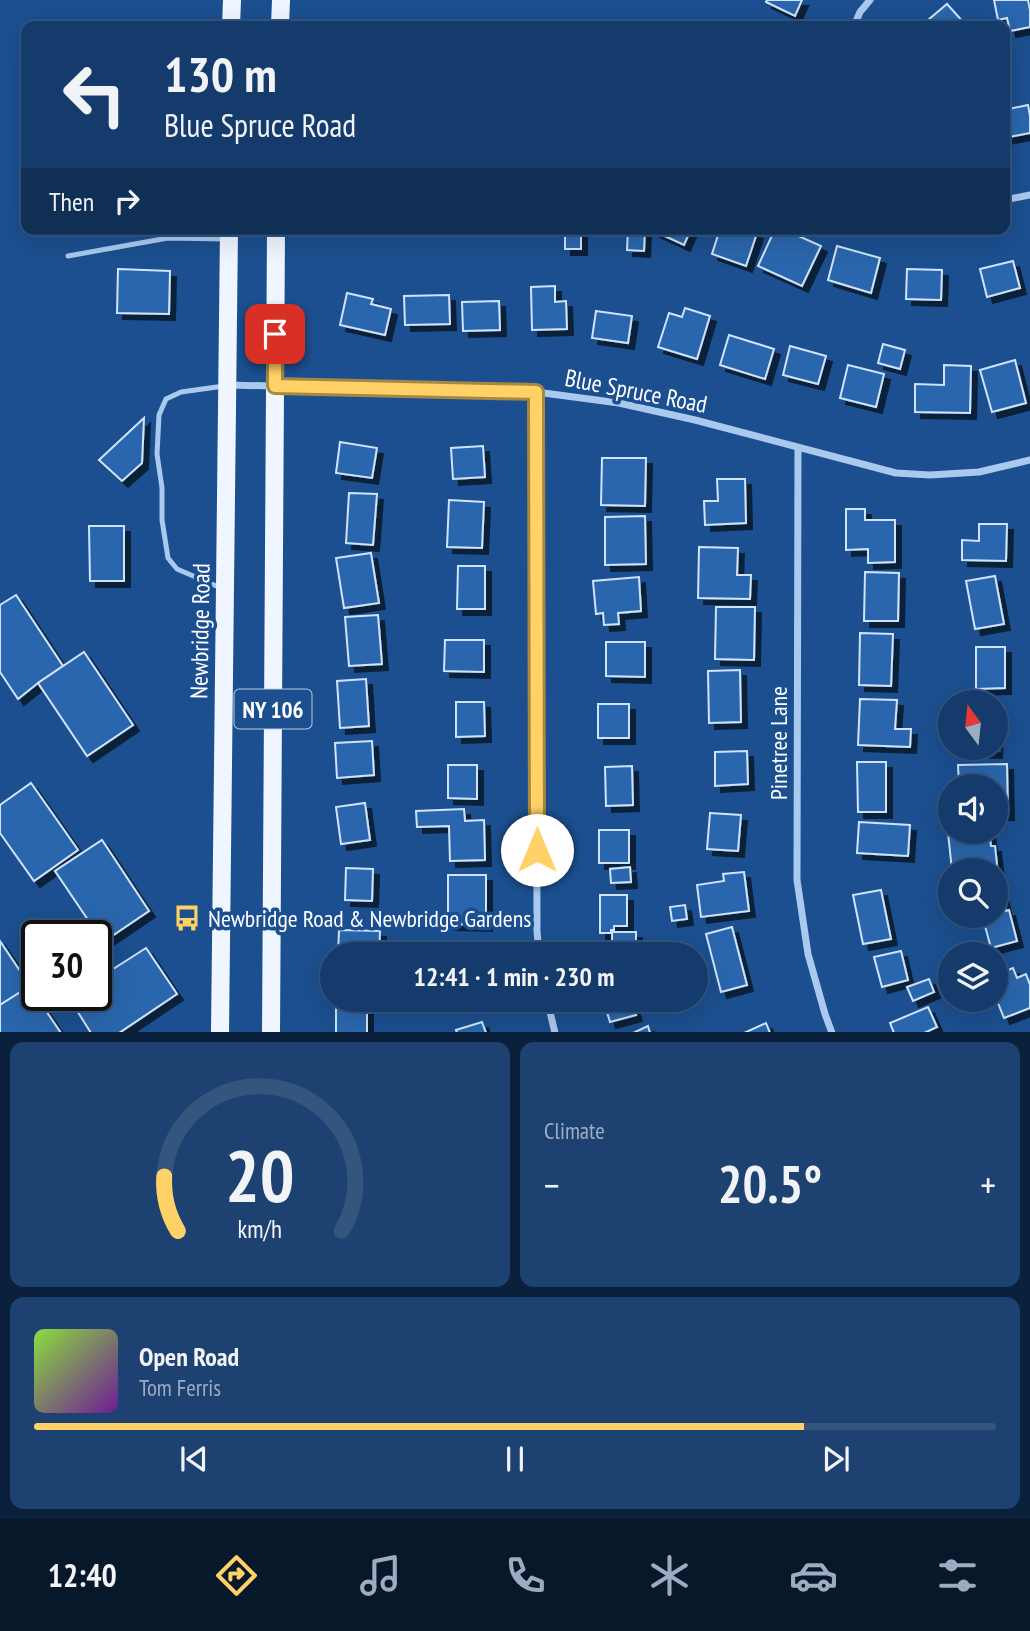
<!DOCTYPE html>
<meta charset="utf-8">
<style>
body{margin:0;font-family:"PT Sans Narrow",sans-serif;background:#1d4271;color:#f1f3f6;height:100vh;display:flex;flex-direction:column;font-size:26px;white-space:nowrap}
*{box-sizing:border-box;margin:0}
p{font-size:23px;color:#9dadc1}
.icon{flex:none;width:38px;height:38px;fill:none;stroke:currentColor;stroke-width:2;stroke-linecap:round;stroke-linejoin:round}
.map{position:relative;height:1032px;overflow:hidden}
.drawer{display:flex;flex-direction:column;gap:10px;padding:10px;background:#0b203b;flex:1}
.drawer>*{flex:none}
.hud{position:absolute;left:21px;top:21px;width:989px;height:214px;border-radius:14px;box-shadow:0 7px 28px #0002,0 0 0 2px #33557e;background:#143b6b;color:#f1f3f6;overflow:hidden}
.needle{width:46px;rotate:345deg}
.tools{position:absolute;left:938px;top:690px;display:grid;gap:14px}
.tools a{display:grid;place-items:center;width:70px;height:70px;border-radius:50%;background:#143b6b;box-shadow:0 7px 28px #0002,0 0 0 2px #33557e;font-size:35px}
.speed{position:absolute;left:21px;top:920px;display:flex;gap:14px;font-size:35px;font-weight:700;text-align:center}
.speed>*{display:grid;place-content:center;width:91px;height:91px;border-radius:50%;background:#143b6b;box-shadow:0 7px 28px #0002,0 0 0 2px #33557e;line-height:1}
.speed .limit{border:4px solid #111;border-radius:10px;background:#fff;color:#111}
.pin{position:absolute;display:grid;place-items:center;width:60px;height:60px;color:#fff;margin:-30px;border-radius:14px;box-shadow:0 4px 10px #0006}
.me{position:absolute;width:77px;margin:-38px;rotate:0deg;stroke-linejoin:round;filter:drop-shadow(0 0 5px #0008)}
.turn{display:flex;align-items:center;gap:24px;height:147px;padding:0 28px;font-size:32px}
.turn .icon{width:91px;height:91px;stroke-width:2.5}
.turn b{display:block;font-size:49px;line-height:60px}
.then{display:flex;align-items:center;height:66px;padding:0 28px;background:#0003;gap:14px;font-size:26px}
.big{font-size:52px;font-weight:700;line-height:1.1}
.drawer .widget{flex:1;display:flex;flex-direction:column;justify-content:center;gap:10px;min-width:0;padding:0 24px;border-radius:14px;background:#1d4271}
.drawer .dial{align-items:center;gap:0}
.dial svg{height:182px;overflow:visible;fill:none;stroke:#33557e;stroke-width:7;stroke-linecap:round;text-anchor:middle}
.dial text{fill:#f1f3f6;stroke:none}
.song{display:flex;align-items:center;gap:21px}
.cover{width:84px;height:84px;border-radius:10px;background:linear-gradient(135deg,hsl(90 70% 55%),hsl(280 70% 35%))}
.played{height:7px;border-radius:4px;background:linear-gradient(90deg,#ffd166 80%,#33557e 80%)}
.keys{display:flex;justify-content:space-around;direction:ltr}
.heat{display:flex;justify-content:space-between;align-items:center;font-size:38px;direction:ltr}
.drawer .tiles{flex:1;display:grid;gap:10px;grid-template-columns:1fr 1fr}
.widget:last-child{grid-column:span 2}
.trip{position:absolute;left:320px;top:942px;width:388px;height:70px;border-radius:35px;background:#143b6b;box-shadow:0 7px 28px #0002,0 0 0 2px #33557e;font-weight:700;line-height:70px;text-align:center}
.tabs{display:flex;height:112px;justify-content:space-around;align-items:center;background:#08182b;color:#9dadc1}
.tabs .icon{width:49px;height:49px}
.tabs .selected{color:#ffd166}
.tabs b{font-size:32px;color:#f1f3f6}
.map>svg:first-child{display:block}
.building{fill:#2a66ad;stroke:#cfe3fa;stroke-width:2;filter:url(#shadow)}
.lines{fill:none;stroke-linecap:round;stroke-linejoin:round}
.service{stroke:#a9c9ee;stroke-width:5}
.minor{stroke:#a9c9ee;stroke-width:7}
.primary{stroke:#f0f6ff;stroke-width:18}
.route-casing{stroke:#a68842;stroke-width:18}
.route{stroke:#ffd166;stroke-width:12}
.labels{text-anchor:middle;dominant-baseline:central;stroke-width:7;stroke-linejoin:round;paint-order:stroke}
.shield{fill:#1b4f8f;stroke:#bbcadd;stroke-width:2}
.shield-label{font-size:23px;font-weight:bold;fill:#fff}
.street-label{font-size:24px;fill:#fff;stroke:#1b4f8f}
.poi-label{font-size:24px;fill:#fff;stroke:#1b4f8f;text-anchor:start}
</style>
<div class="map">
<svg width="1030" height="1033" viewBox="0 0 1030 1033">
<defs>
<filter id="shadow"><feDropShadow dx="6" dy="6" stdDeviation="0" flood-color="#0009"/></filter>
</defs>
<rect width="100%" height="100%" fill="#1b4f8f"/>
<g class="building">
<path d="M767 0H802L795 16 766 2Z"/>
<path d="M994 0H1028L1030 10V27L1010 31 1007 18 998 20Z"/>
<path d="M947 4 965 24 963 26H921Z"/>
<path d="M1028 105 1030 116V133L1004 138V110Z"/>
<rect x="565" y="229" width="16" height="20"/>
<path d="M628 229H645L644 251 627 250Z"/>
<path d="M655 229H691L684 245 654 231Z"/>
<path d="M720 229H747L757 233 746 266 712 254Z"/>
<path d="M775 229H783L821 246 802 286 758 266Z"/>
<path d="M837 246 880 258 871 293 828 280Z"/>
<path d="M1013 261 1020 288 987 297 980 269Z"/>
<path d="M118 269 170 271 169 314 117 313Z"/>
<path d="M907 269 942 270 941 300 906 299Z"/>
<path d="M555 286V302L566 301 567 329 532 330 531 287Z"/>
<path d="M347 293 373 299 371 304 391 309 385 335 340 325Z"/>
<path d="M449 295 450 324 405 325 404 296Z"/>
<path d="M499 301 500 330 463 331 462 302Z"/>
<path d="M685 308 710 316 697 359 658 347 669 313 682 317Z"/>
<path d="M596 311 632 316 628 343 592 338Z"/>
<path d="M729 335 774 349 765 379 720 365Z"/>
<path d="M883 344 905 350 900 369 878 363Z"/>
<path d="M790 346 826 356 818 384 783 375Z"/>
<path d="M1015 360 1026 403 992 412 980 370Z"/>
<path d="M848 365 884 374 876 407 840 398Z"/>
<path d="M944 365 971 366 970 413 915 412V384L944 385Z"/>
<path d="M144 418 142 463 122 481 99 460Z"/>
<path d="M340 442 377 448 372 478 336 473Z"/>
<path d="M483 446 485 477 453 479 451 448Z"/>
<path d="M602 458H646L645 506 601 505Z"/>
<path d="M717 479H745L746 523 705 525 704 501H718Z"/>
<path d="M349 493 377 494 373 545 346 543Z"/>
<path d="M449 500 484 502 482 548 447 547Z"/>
<path d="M846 509H865V520H895V562L868 563V549L846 550Z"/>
<path d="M645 516 646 564 605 565V517Z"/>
<path d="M979 524H1007L1006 561 962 560V540L979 541Z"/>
<path d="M89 526H124V581H90Z"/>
<path d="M699 547 738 548 737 575H751L750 599 698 598Z"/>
<path d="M371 553 379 603 344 608 336 558Z"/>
<path d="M458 566H485V609H457Z"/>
<path d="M865 572 899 573 898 621H864Z"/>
<path d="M995 576 1004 624 975 629 966 581Z"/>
<path d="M639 577 641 611 618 613 619 624 604 625 603 613 596 614 593 581Z"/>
<path d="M16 595 63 666 38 683 18 699 0 672V605Z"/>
<path d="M716 607H755L754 660 715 659Z"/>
<path d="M378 615 382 664 349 666 345 617Z"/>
<path d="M860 633 893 634 891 686 859 685Z"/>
<path d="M445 640H484V672L444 671Z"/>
<path d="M606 642H645V677L606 676Z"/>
<path d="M976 647H1005V688L976 689Z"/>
<path d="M84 652 133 725 87 756 38 683Z"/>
<path d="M740 670 741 722 709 723 708 671Z"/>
<path d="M366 679 369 726 340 728 337 681Z"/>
<path d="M980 696 981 702H959L958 699Z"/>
<path d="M860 699 897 700 895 729H911L910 747 858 745Z"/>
<path d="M456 702H484L485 736 456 737Z"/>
<rect x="598" y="704" width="31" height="34"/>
<path d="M996 718H997L996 752 957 751V747H996Z"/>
<path d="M372 741 374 775 337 778 335 743Z"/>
<path d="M747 751 748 784 715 786V752Z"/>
<path d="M857 762H886V812H858Z"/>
<path d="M1007 764 1008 814H996V786H959L958 765Z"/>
<path d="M448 765H477V799L448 798Z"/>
<path d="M632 766 633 805 606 806 605 767Z"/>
<path d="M31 783 78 850 34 881 0 833V805Z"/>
<path d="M365 803 370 840 341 844 336 807Z"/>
<path d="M464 809 465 821 484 820 485 860 450 861 449 826 417 827 416 811Z"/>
<path d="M710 813 741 815 738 851 707 849Z"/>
<path d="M859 822 910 825 908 856 857 853Z"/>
<rect x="599" y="830" width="30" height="33"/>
<path d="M959 831H989L991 846H995L999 883H996V870H952L948 833Z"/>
<path d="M102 840 149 911 103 942 55 871Z"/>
<path d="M630 867 631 882 611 883 610 869Z"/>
<path d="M346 868 373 869 372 901 345 900Z"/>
<path d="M744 872 749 911 701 917 697 885 724 881 723 874Z"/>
<path d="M448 875H486V925L448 924Z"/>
<path d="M881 890 891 939 863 944 853 895Z"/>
<path d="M1002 893 1006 911 1009 910 1017 941 991 948 982 915H996V894Z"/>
<path d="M600 895H627V926H614V930H611V933H600Z"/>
<path d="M685 905 687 919 672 921 670 907Z"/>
<path d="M732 927 747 985 721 992 706 934Z"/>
<path d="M339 930 380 931 379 954H338Z"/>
<rect x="612" y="932" width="24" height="14"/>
<path d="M0 941 30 986 0 1005Z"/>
<path d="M146 948 177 994 119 1033H91L69 998 73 996H96V980Z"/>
<path d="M901 951 908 980 882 987 874 957Z"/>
<path d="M1013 968 1017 978 1026 974 1030 985V1008L1004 1018 996 998V975Z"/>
<path d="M929 979 934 992 913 1001 907 987Z"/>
<path d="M30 986 46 1011 61 1033H0V1005Z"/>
<rect x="336" y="999" width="31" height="34"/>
<path d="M603 999H621L623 1006 632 1003 636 1015 610 1022Z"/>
<path d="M928 1007 937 1027 924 1033H894L890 1023Z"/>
<path d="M482 1022 486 1033H457L456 1030Z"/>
<path d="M766 1023 770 1033H744Z"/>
<path d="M648 1026 650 1033H633Z"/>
</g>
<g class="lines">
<g class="service">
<path d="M68 256 168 238 226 239"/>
<path d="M221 588 177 569 168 558 162 520V488L157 454 159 415 166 399 181 392 224 386"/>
</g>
<g class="minor">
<path d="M854 26 860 12 870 0"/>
<path d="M1004 200 1030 195"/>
<path d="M228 385 536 392 619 403 695 420 896 473 930 475 979 472 1030 460"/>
<path d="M536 392 537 931 539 954"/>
<path d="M798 448 797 880 808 954 825 1014 832 1033"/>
<path d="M547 999 555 1033"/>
</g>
<g class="primary">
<path d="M231 26 232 0"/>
<path d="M280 26 281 0"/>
<path d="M220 1033 229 229"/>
<path d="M271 1033 276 229"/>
</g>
</g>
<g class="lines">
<g class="route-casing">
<path id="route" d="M275 334V386L536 392 537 850"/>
</g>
<use href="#route" class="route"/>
</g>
<defs>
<g id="bus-bare" transform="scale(2.1)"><path d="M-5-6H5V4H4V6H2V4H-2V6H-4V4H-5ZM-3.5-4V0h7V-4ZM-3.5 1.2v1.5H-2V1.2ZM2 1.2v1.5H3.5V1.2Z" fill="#ffd166" stroke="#1b4f8f" stroke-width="2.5" paint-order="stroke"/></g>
</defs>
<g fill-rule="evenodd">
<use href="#bus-bare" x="187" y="918"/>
</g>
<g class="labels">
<rect class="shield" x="234.5" y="689.5" width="77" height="39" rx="5"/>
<g class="shield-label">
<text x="273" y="709">NY 106</text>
</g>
<g class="street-label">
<text transform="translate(636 391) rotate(11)">Blue Spruce Road</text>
<text transform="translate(200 631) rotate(-89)">Newbridge Road</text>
<text transform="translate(778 743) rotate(-90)">Pinetree Lane</text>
</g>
<g class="poi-label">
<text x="208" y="918">Newbridge Road &amp; Newbridge Gardens</text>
</g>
</g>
</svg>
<div class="tools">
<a><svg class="needle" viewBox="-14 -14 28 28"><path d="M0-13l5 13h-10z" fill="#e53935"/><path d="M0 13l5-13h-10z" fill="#9dadc1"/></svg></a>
<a><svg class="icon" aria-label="sound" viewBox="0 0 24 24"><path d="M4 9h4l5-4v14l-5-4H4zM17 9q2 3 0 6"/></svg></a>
<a><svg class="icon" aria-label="search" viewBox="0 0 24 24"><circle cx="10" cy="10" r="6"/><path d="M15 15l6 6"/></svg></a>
<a><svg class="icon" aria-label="layers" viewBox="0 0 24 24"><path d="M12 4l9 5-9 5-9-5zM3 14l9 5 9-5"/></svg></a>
</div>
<div class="speed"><div class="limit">30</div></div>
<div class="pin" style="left:275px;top:334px;background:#d93025"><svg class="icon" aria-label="arrive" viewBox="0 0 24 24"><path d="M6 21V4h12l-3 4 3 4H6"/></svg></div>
<svg class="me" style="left:537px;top:850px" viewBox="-20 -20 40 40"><circle r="19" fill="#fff"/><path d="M0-13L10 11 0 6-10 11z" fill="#ffd166"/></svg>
<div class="trip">12:41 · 1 min · 230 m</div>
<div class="hud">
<div class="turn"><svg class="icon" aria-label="left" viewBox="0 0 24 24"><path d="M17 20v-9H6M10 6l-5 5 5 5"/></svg><div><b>130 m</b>Blue Spruce Road</div></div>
<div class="then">Then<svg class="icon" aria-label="right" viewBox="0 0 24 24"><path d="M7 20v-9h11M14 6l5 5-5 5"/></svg></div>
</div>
</div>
<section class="drawer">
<div class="tiles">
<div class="widget dial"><svg viewBox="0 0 100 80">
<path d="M14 69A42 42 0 1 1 86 69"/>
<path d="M14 69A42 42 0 0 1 8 45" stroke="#ffd166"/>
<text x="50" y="56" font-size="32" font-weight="700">20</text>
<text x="50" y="72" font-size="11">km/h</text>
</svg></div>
<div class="widget"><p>Climate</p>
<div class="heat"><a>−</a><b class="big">20.5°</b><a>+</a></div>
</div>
<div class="widget">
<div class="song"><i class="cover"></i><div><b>Open Road</b><p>Tom Ferris</p></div></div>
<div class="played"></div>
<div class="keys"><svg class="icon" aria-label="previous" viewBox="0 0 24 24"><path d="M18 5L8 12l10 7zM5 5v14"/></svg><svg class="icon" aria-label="pause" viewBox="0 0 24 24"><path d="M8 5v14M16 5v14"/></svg><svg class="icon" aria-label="next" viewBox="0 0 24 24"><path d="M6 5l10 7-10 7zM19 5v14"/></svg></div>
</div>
</div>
</section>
<nav class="tabs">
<b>12:40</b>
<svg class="icon selected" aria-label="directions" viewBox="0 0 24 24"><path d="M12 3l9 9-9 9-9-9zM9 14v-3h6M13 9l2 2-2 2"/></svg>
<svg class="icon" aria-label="music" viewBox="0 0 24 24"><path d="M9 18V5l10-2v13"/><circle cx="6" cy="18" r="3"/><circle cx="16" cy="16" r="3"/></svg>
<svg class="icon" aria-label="phone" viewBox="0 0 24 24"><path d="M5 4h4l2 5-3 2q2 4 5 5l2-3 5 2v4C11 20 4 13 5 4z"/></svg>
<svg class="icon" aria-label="climate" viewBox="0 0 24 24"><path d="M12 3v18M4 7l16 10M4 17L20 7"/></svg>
<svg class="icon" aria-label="car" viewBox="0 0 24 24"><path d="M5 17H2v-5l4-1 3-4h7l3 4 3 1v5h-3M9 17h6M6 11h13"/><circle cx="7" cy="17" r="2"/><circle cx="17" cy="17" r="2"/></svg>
<svg class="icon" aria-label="filters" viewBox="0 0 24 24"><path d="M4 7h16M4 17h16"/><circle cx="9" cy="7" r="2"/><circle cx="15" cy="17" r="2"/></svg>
</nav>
